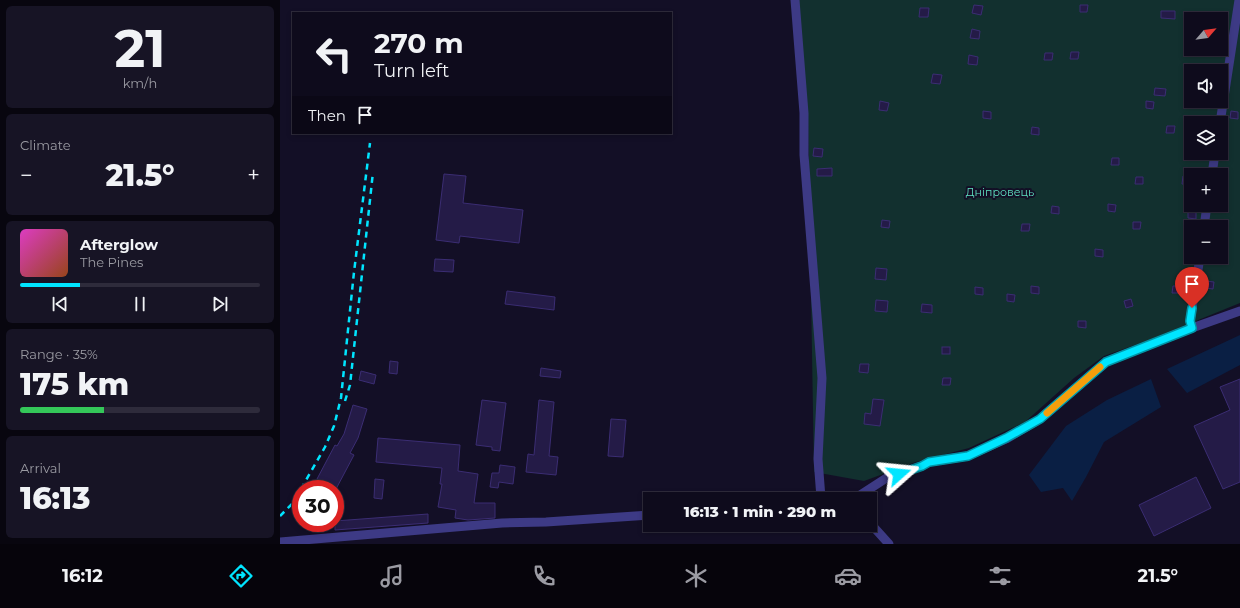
<!DOCTYPE html>
<meta charset="utf-8">
<style>
body{margin:0;font-family:Montserrat,sans-serif;background:#171425;color:#f1f3f6;height:100vh;display:flex;flex-direction:column;font-size:15px;white-space:nowrap}
*{box-sizing:border-box;margin:0}
p{font-size:13px;color:#9b9ba3}
.icon{flex:none;width:22px;height:22px;fill:none;stroke:currentColor;stroke-width:2;stroke-linecap:round;stroke-linejoin:round}
.map{position:relative;flex:1;overflow:hidden}
.sheet{display:flex;flex-direction:column;gap:6px;padding:6px;background:#08060f;width:280px}
.sheet>*{flex:none}
.guide{position:absolute;left:12px;top:12px;width:380px;height:122px;border-radius:0px;box-shadow:0 2px 6px #0003,0 0 0 1px #2e2b3b;background:#0e0b1c;color:#f1f3f6;overflow:hidden}
.needle{width:26px;rotate:62deg}
.controls{position:absolute;left:904px;top:12px;display:grid;gap:8px}
.controls a{display:grid;place-items:center;width:44px;height:44px;border-radius:0px;background:#0e0b1c;box-shadow:0 2px 6px #0003,0 0 0 1px #2e2b3b;font-size:20px}
.speed{position:absolute;left:12px;top:480px;display:flex;gap:8px;font-size:20px;font-weight:700;text-align:center}
.speed>*{display:grid;place-content:center;width:52px;height:52px;border-radius:50%;background:#0e0b1c;box-shadow:0 2px 6px #0003,0 0 0 1px #2e2b3b;line-height:1}
.speed .limit{border:6px solid #d22;background:#fff;color:#111}
.pin{position:absolute;display:grid;place-items:center;width:34px;height:34px;color:#fff;margin:-41px -17px;border-radius:50% 50% 50% 0;rotate:-45deg;box-shadow:0 0 4px #0007}
.pin .icon{rotate:45deg}
.me{position:absolute;width:44px;margin:-22px;rotate:72deg;stroke-linejoin:round;filter:drop-shadow(0 0 3px #0008)}
.turn{display:flex;align-items:center;gap:14px;height:84px;padding:0 16px;font-size:18px}
.turn .icon{width:52px;height:52px;stroke-width:2.5}
.turn b{display:block;font-size:28px;line-height:34px}
.then{display:flex;align-items:center;height:38px;padding:0 16px;background:#0003;gap:8px;font-size:15px}
.big{font-size:30px;font-weight:800;line-height:1.1}
.sheet .tile{flex:1;display:flex;flex-direction:column;justify-content:center;gap:6px;min-width:0;padding:0 14px;border-radius:6px;background:#171425}
.sheet .dial{align-items:center;gap:0}
.dial b{font-size:52px;line-height:1}
.song{display:flex;align-items:center;gap:12px}
.cover{width:48px;height:48px;border-radius:6px;background:linear-gradient(135deg,hsl(310 70% 55%),hsl(20 70% 35%))}
.played{height:4px;border-radius:2px;background:linear-gradient(90deg,#00e5ff 25%,#2e2b3b 25%)}
.keys{display:flex;justify-content:space-around;direction:ltr}
.heat{display:flex;justify-content:space-between;align-items:center;font-size:22px;direction:ltr}
.charge{height:6px;border-radius:3px;background:linear-gradient(90deg,#34c759 35%,#2e2b3b 0)}
.trip{position:absolute;left:363px;top:492px;width:234px;height:40px;border-radius:0px;background:#0e0b1c;box-shadow:0 2px 6px #0003,0 0 0 1px #2e2b3b;font-weight:800;line-height:40px;text-align:center}
.menu{display:flex;height:64px;justify-content:space-around;align-items:center;background:#06040b;color:#9b9ba3}
.menu .icon{width:28px;height:28px}
.menu .current{color:#00e5ff}
.menu b{font-size:18px;color:#f1f3f6}
main{display:flex;flex:1;min-height:0}
.map>svg:first-child{display:block}
.green{fill:#12302f;fill-rule:evenodd}
.water{fill:#0a1f44}
.building{fill:#241b47;stroke:#3b2d73}
.lines{fill:none;stroke-linecap:round;stroke-linejoin:round}
.minor{stroke:#3d3a85;stroke-width:9}
.rail{stroke:#00e5ff;stroke-width:2.5;stroke-dasharray:6 5;stroke-linecap:butt}
.route-casing{stroke:#0095a6;stroke-width:10}
.route{stroke:#00e5ff;stroke-width:7}
.slow{stroke:#f59e0b;stroke-width:7}
.labels{text-anchor:middle;dominant-baseline:central;stroke-width:4;stroke-linejoin:round;paint-order:stroke}
.park-label{font-size:11px;fill:#5fe0c0;stroke:#130f26}
</style>
<main>
<section class="sheet">
<div class="tile dial"><b>21</b><p>km/h</p></div>
<div class="tile"><p>Climate</p>
<div class="heat"><a>−</a><b class="big">21.5°</b><a>+</a></div>
</div>
<div class="tile">
<div class="song"><i class="cover"></i><div><b>Afterglow</b><p>The Pines</p></div></div>
<div class="played"></div>
<div class="keys"><svg class="icon" aria-label="previous" viewBox="0 0 24 24"><path d="M18 5L8 12l10 7zM5 5v14"/></svg><svg class="icon" aria-label="pause" viewBox="0 0 24 24"><path d="M8 5v14M16 5v14"/></svg><svg class="icon" aria-label="next" viewBox="0 0 24 24"><path d="M6 5l10 7-10 7zM19 5v14"/></svg></div>
</div>
<div class="tile"><p>Range · 35%</p><b class="big">175 km</b><div class="charge"></div></div>
<div class="tile"><p>Arrival</p><b class="big">16:13</b></div>
</section>
<div class="map">
<svg width="960" height="544" viewBox="0 0 960 544">
<rect width="100%" height="100%" fill="#130f26"/>
<path class="green" d="M518 0H960V303L869 340 824 356 794 378 745 422 689 448 636 462 584 481 534 472 528 116ZM911 19H941V49H911ZM911 71H941V101H911ZM911 123H941V153H911ZM911 175H941V205H911ZM911 227H941V257H911Z"/>
<g class="water">
<path d="M960 335V365L907 393 887 369Z"/>
<path d="M871 379 881 407 824 442 806 477 792 501 783 488 761 492 749 475 786 426 827 400Z"/>
</g>
<g class="building">
<path d="M694 5 703 6 701 15 692 13Z"/>
<path d="M800 5H808L807 12H800Z"/>
<path d="M640 8H649L648 17H639Z"/>
<path d="M881 11H895V19L881 18Z"/>
<path d="M692 29 700 31 699 39 690 38Z"/>
<path d="M791 52H799L798 59H790Z"/>
<path d="M765 53H773L772 60H764Z"/>
<path d="M689 55 698 57 697 65 688 64Z"/>
<path d="M653 74 662 75 660 84 651 83Z"/>
<path d="M875 88 886 89 885 96 874 95Z"/>
<path d="M600 101 609 103 607 111 599 110Z"/>
<path d="M866 101 874 102 873 109 866 108Z"/>
<path d="M703 111 711 112V119L703 118Z"/>
<path d="M951 111 958 112V119L950 118Z"/>
<path d="M887 126H895L894 133H886Z"/>
<path d="M752 127 759 128V135L751 134Z"/>
<path d="M534 148 543 149 542 157 533 156Z"/>
<path d="M832 158H839V165H831Z"/>
<path d="M552 168V176H537V169Z"/>
<path d="M164 174 186 176 183 203 243 210 239 243 180 236 179 243 156 240Z"/>
<path d="M903 176 911 177V185L902 184Z"/>
<path d="M856 177H863V184H855Z"/>
<path d="M828 204 836 205 835 212 828 211Z"/>
<path d="M772 206 779 207V214L771 213Z"/>
<path d="M908 211 916 212V219L908 218Z"/>
<path d="M602 220 610 221 609 228 601 227Z"/>
<path d="M853 222H861L860 229H853Z"/>
<path d="M742 224H750L749 231H741Z"/>
<path d="M815 249 823 250V257L815 256Z"/>
<path d="M155 259 174 260 173 272 154 271Z"/>
<path d="M596 268 607 269 606 280 595 279Z"/>
<path d="M926 281 934 282 933 289 925 288Z"/>
<path d="M751 286 759 287V294L751 293Z"/>
<path d="M893 286H901L900 293H892Z"/>
<path d="M695 287 703 288V295L695 294Z"/>
<path d="M227 291 275 297 274 310 225 304Z"/>
<path d="M727 294 735 295 734 302 727 301Z"/>
<path d="M851 299 853 306 846 308 844 301Z"/>
<path d="M596 300 608 301 607 312 595 311Z"/>
<path d="M642 304 652 305V313L641 312Z"/>
<path d="M798 321H806V328L798 327Z"/>
<rect x="662" y="347" width="8" height="7"/>
<path d="M110 361 118 362 117 374 109 373Z"/>
<path d="M580 364H589L588 373 579 372Z"/>
<path d="M261 368 281 371 280 378 260 376Z"/>
<path d="M81 371 96 375 94 384 79 380Z"/>
<path d="M663 378H671L670 385H662Z"/>
<path d="M960 379V482L943 489 914 426 950 410 940 387Z"/>
<path d="M593 399 604 400 600 426 584 424 585 413 591 414Z"/>
<path d="M202 400 226 403 220 451 212 450V447L196 445Z"/>
<path d="M259 400 274 402 269 456 278 457 276 475 246 472 248 454 254 455Z"/>
<path d="M73 405 87 409 78 438 70 453 74 455 56 489 37 479 55 445 57 446 64 434Z"/>
<path d="M331 419 346 420 343 457 328 456Z"/>
<path d="M98 438 180 445 178 471 198 474 194 503H215V518L188 520 175 518 176 510 158 507 162 484H160L162 468 96 462Z"/>
<path d="M220 465 235 467 233 484 219 482 218 488 210 487 212 473H219Z"/>
<path d="M916 477 931 508 874 536 859 505Z"/>
<path d="M95 479 104 480 102 499 94 498Z"/>
<path d="M148 514V523L55 530V521Z"/>
</g>
<g class="lines">
<g class="minor">
<path d="M515 0 524 113V155L542 378 538 459 541 498"/>
<path d="M940 123 959 0"/>
<path d="M932 175 935 153"/>
<path d="M924 227 927 205"/>
<path d="M912 328 910 321 920 257"/>
<path d="M531 499 560 497 566 499"/>
<path d="M574 499 608 477 642 466 649 462 688 456 726 439 760 419 826 362 912 328 960 311"/>
<path d="M590 523 609 544"/>
<path d="M0 542 222 523 266 522 370 515"/>
</g>
<g class="rail">
<path d="M65 401 70 385 93 172"/>
<path d="M21 489 45 447 54 426 61 398 74 272 90 143"/>
<path d="M0 516 12 504 21 489"/>
</g>
</g>
<g class="lines">
<g class="route-casing">
<path id="route" d="M619 474 642 466 649 462 688 456 726 438 760 419 826 362 912 328 910 321 912 308"/>
</g>
<use href="#route" class="route"/>
<path class="slow" d="M767 413 820 367"/>
</g>
<g class="labels">
<g class="park-label">
<text x="720" y="192">Дніпровець</text>
</g>
</g>
</svg>
<div class="controls">
<a><svg class="needle" viewBox="-14 -14 28 28"><path d="M0-13l5 13h-10z" fill="#e53935"/><path d="M0 13l5-13h-10z" fill="#9b9ba3"/></svg></a>
<a><svg class="icon" aria-label="sound" viewBox="0 0 24 24"><path d="M4 9h4l5-4v14l-5-4H4zM17 9q2 3 0 6"/></svg></a>
<a><svg class="icon" aria-label="layers" viewBox="0 0 24 24"><path d="M12 4l9 5-9 5-9-5zM3 14l9 5 9-5"/></svg></a>
<a>+</a>
<a>−</a>
</div>
<div class="speed"><div class="limit">30</div></div>
<div class="pin" style="left:912px;top:308px;background:#d93025"><svg class="icon" aria-label="arrive" viewBox="0 0 24 24"><path d="M6 21V4h12l-3 4 3 4H6"/></svg></div>
<svg class="me" style="left:619px;top:474px" viewBox="-20 -20 40 40"><path d="M0-17L14 15 0 8-14 15z" fill="#00e5ff" stroke="#fff" stroke-width="4"/></svg>
<div class="trip">16:13 · 1 min · 290 m</div>
<div class="guide">
<div class="turn"><svg class="icon" aria-label="left" viewBox="0 0 24 24"><path d="M17 20v-9H6M10 6l-5 5 5 5"/></svg><div><b>270 m</b>Turn left</div></div>
<div class="then">Then<svg class="icon" aria-label="arrive" viewBox="0 0 24 24"><path d="M6 21V4h12l-3 4 3 4H6"/></svg></div>
</div>
</div>
</main>
<nav class="menu">
<b>16:12</b>
<svg class="icon current" aria-label="directions" viewBox="0 0 24 24"><path d="M12 3l9 9-9 9-9-9zM9 14v-3h6M13 9l2 2-2 2"/></svg>
<svg class="icon" aria-label="music" viewBox="0 0 24 24"><path d="M9 18V5l10-2v13"/><circle cx="6" cy="18" r="3"/><circle cx="16" cy="16" r="3"/></svg>
<svg class="icon" aria-label="phone" viewBox="0 0 24 24"><path d="M5 4h4l2 5-3 2q2 4 5 5l2-3 5 2v4C11 20 4 13 5 4z"/></svg>
<svg class="icon" aria-label="climate" viewBox="0 0 24 24"><path d="M12 3v18M4 7l16 10M4 17L20 7"/></svg>
<svg class="icon" aria-label="car" viewBox="0 0 24 24"><path d="M5 17H2v-5l4-1 3-4h7l3 4 3 1v5h-3M9 17h6M6 11h13"/><circle cx="7" cy="17" r="2"/><circle cx="17" cy="17" r="2"/></svg>
<svg class="icon" aria-label="filters" viewBox="0 0 24 24"><path d="M4 7h16M4 17h16"/><circle cx="9" cy="7" r="2"/><circle cx="15" cy="17" r="2"/></svg>
<b>21.5°</b>
</nav>
